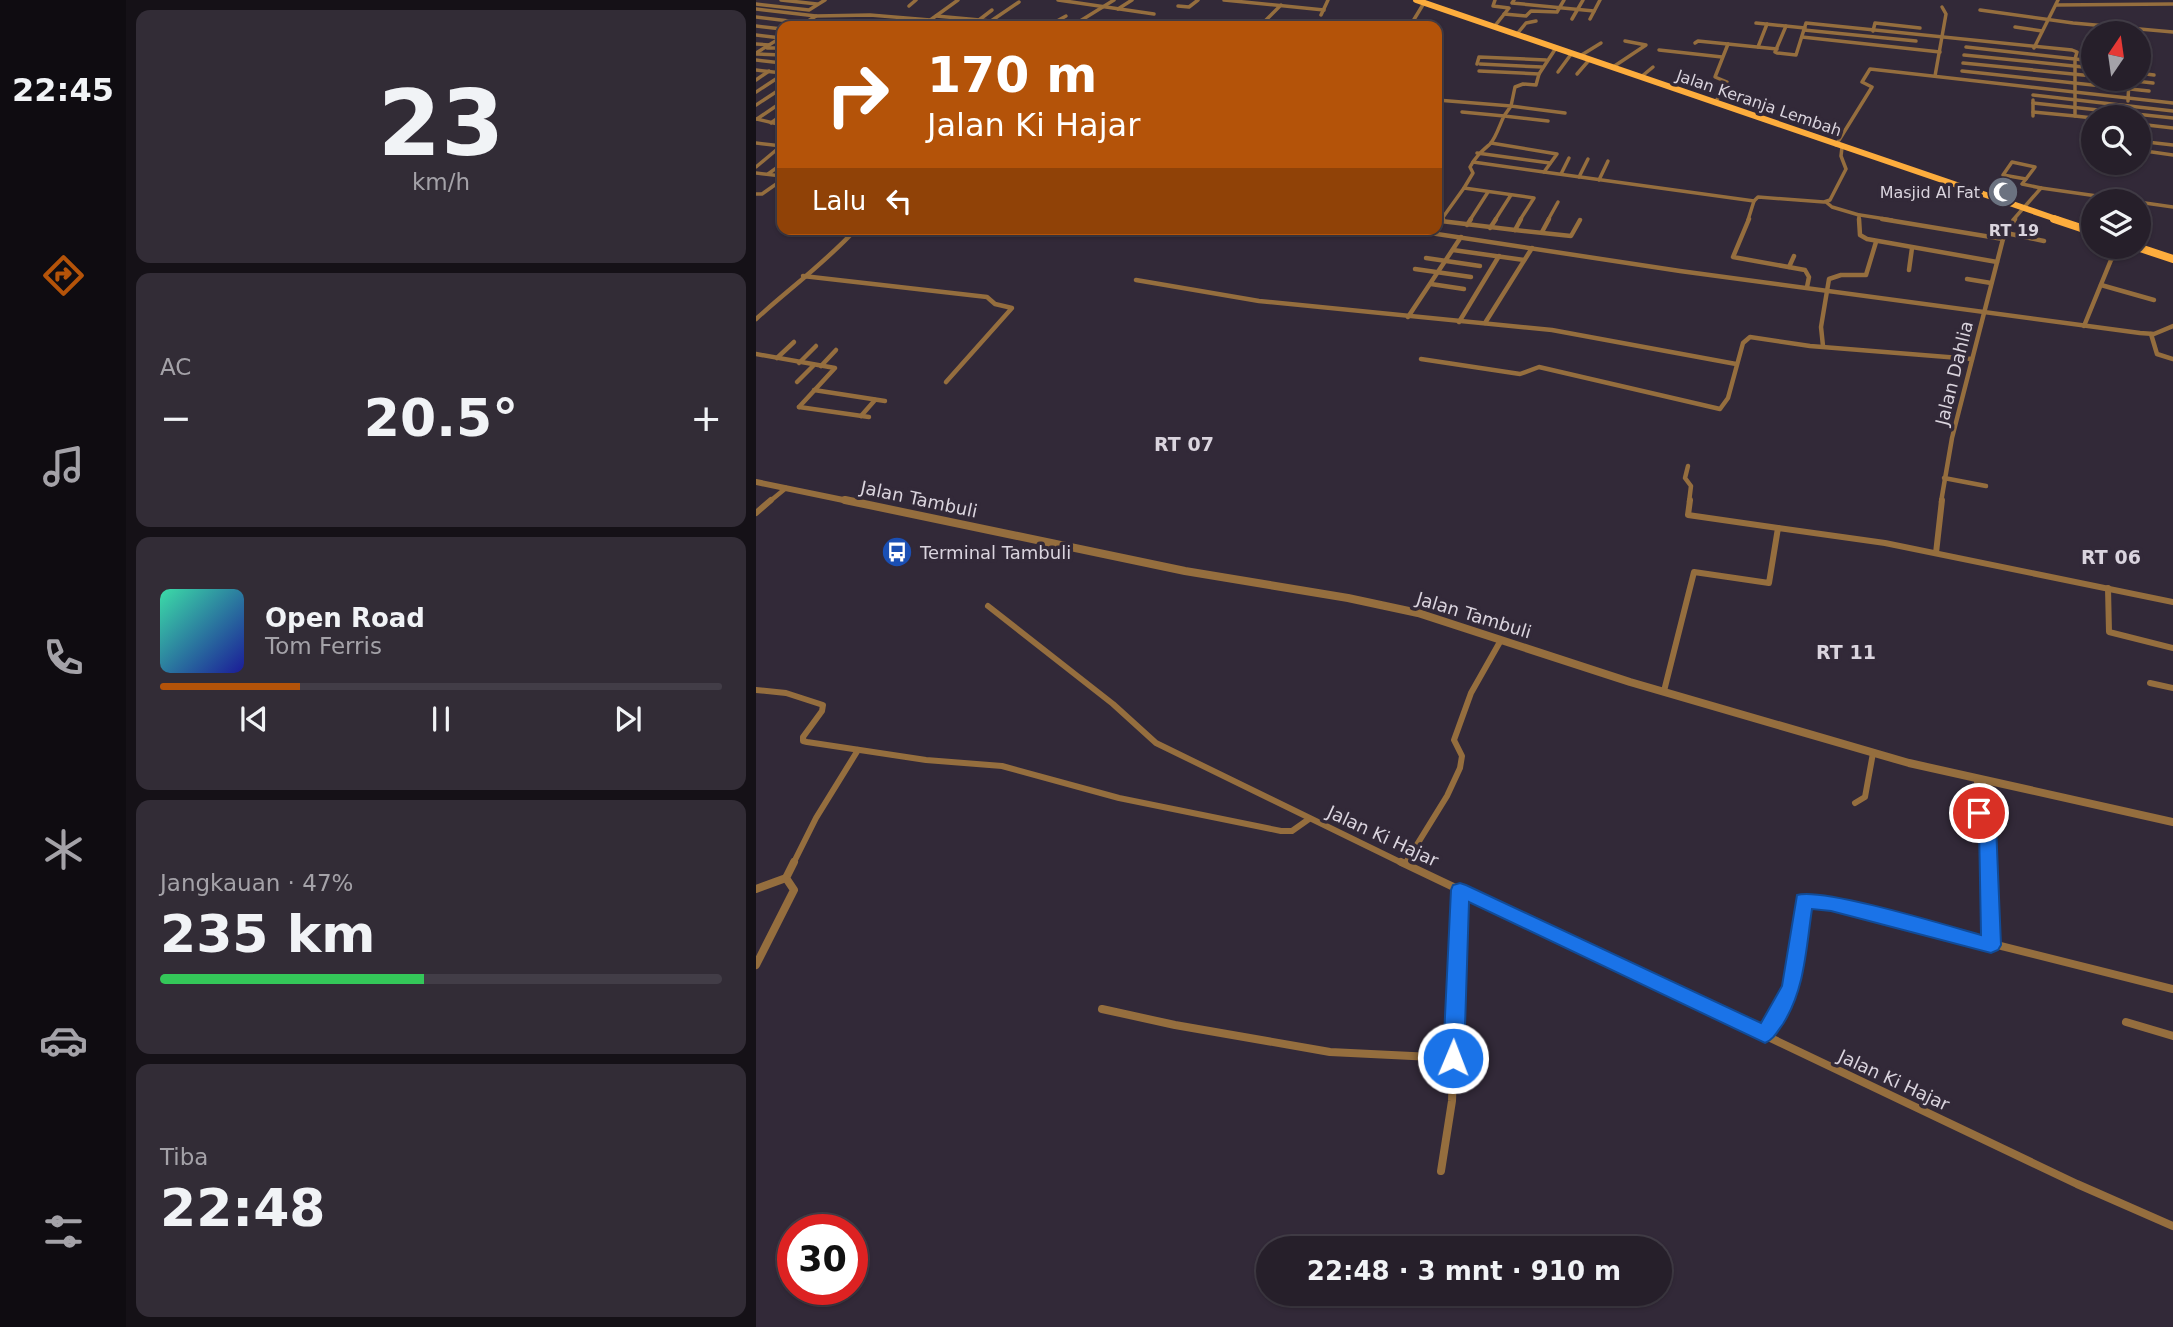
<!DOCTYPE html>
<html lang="id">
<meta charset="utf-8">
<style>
body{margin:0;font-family:"DejaVu Sans",sans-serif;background:#322c36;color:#f1f3f6;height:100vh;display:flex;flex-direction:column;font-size:26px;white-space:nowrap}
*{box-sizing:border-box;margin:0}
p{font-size:23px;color:#a4a2a8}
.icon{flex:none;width:38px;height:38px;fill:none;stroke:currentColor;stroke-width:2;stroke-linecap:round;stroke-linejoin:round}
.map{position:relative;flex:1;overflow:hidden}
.sheet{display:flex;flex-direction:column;gap:10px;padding:10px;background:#151117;width:630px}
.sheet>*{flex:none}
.top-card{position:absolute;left:21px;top:21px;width:665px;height:214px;border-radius:14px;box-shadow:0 2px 5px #0004,0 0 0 2px #423d47;background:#b45309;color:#fff;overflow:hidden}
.needle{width:46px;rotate:13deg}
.controls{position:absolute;left:1325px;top:21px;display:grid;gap:14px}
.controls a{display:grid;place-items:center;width:70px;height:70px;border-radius:50%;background:#261f2a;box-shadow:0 2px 5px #0004,0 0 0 2px #423d47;font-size:35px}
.speed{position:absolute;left:21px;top:1214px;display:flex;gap:14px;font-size:35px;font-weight:700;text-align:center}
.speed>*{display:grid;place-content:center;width:91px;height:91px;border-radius:50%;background:#261f2a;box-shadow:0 2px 5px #0004,0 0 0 2px #423d47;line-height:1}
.speed .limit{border:10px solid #d22;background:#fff;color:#111}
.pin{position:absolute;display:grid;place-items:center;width:60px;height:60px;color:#fff;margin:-30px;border:4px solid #fff;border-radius:50%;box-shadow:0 2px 7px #0007}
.me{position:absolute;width:77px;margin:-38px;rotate:1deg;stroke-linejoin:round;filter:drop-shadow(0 0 5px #0008)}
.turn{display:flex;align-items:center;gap:24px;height:147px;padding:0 35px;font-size:32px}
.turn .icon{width:91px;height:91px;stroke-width:2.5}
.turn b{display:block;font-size:49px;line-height:60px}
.then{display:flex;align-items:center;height:66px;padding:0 35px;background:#0003;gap:14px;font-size:26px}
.big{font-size:52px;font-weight:700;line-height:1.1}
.sheet .widget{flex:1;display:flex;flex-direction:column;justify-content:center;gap:10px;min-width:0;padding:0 24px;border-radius:14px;background:#322c36}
.sheet .dial{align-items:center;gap:0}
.dial b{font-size:91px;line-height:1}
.song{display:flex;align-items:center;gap:21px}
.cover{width:84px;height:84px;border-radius:10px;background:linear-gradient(135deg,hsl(160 70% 55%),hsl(240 70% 35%))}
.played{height:7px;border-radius:4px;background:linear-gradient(90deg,#b45309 25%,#423d47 25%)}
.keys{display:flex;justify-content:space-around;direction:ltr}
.heat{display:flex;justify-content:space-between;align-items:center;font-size:38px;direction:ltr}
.charge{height:10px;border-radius:5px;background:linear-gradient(90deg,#34c759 47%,#423d47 0)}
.trip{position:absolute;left:500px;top:1236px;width:416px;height:70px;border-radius:35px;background:#261f2a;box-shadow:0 2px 5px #0004,0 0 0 2px #423d47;font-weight:700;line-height:70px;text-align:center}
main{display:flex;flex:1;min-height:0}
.tab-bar{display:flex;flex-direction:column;width:126px;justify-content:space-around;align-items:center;background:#0f0c11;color:#a4a2a8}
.tab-bar .icon{width:49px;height:49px}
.tab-bar .on{color:#b45309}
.tab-bar b{font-size:32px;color:#f1f3f6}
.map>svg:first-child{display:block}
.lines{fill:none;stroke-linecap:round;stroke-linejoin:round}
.minor-far3{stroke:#956e3e;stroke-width:3.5}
.minor-far2{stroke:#956e3e;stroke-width:4.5}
.minor-far1{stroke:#956e3e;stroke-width:6}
.minor{stroke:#956e3e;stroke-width:8}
.tertiary-far1{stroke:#956e3e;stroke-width:6}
.tertiary{stroke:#956e3e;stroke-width:8}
.primary-far1{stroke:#fdad3d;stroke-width:6}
.primary{stroke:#fdad3d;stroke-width:8}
.route{fill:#1a73e8;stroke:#114b97;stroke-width:2}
.labels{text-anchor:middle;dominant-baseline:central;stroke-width:7;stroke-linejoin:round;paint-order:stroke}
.far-street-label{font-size:16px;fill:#dad4de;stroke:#322938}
.far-poi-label{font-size:16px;fill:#dad4de;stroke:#322938;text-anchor:end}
.far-neighbourhood-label{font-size:16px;font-weight:bold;fill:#dad4de;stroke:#322938}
.street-label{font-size:18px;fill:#dad4de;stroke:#322938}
.poi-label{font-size:18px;fill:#dad4de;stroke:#322938;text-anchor:start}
.neighbourhood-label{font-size:19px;font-weight:bold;fill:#dad4de;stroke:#322938}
</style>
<main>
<nav class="tab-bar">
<b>22:45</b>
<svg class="icon on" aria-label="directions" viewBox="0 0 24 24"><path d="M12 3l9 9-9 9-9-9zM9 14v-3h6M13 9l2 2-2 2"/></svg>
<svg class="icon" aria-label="music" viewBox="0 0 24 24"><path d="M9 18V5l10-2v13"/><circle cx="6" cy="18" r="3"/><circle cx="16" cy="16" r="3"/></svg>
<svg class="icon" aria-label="phone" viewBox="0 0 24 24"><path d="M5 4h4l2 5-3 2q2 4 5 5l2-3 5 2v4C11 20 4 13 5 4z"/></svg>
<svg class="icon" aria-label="climate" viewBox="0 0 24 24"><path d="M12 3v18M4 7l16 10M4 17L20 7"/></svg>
<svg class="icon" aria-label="car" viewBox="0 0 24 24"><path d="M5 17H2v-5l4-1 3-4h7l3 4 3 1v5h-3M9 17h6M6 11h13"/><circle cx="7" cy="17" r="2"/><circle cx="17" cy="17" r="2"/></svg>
<svg class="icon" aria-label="filters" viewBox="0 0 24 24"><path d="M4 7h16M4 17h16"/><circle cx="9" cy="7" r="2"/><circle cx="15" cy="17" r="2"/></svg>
</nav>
<section class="sheet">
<div class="widget dial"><b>23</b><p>km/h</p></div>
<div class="widget"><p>AC</p>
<div class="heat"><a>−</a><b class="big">20.5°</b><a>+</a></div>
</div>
<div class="widget">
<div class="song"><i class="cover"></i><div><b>Open Road</b><p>Tom Ferris</p></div></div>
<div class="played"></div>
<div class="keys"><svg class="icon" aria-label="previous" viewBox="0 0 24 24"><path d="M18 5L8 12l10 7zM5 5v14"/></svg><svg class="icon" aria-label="pause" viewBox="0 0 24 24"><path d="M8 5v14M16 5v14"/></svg><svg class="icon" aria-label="next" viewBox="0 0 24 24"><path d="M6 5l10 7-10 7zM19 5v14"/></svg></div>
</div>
<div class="widget"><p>Jangkauan · 47%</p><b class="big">235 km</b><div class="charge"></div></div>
<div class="widget"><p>Tiba</p><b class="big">22:48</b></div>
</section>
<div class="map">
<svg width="1417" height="1327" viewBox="0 0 1417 1327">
<rect width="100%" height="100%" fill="#322938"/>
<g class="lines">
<g class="minor-far3">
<path d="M25 0 61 4"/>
<path d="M302 0 398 14"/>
<path d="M468 0 568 10"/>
<path d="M758 0 756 3 838 11"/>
<path d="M0 4 53 10 69 0"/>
<path d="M1300 5 1417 4"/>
<path d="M153 6 160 0"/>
<path d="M422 6 433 7 442 0"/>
<path d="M0 9 60 16 44 26"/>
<path d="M362 9 376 0"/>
<path d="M1224 10 1317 23 1417 32"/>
<path d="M748 14 770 16 775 11 801 12 808 0"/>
<path d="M565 15 572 0"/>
<path d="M60 16 114 15 174 20"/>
<path d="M180 16 288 26"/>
<path d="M0 17 50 23"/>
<path d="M816 19 827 0"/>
<path d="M834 19 844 0"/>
<path d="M223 20 236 10"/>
<path d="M235 21 263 2"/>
<path d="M1000 23 1049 28"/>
<path d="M0 26 26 29"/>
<path d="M137 26 147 18"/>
<path d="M166 26 202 0"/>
<path d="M188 26 198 18"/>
<path d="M292 26 310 16"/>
<path d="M316 26 358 0"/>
<path d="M504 26 525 5"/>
<path d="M654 26 668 3"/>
<path d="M1030 26 1019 52 1021 53 1040 55 1050 23 1316 50 1321 52 1319 59 1337 61"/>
<path d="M738 27 753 8 737 6 739 0"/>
<path d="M1259 27 1286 31"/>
<path d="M1048 30 1160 41"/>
<path d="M1117 31 1119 23 1164 28"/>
<path d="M761 34 770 23 780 21"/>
<path d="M0 35 25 38"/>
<path d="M1046 37 1184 52"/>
<path d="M939 43 942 41 1021 49"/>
<path d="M0 44 13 45"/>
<path d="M1002 47 1011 24"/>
<path d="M1210 47 1319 59V116L1337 118"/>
<path d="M11 48H26"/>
<path d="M1278 48 1302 0"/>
<path d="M903 50 966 57"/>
<path d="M0 53 26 37"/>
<path d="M0 54 26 55"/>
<path d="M1208 55 1337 68"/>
<path d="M824 56 845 43"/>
<path d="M0 60 26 63"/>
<path d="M1207 63 1337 76"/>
<path d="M721 64 723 57 790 60"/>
<path d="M724 64 786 67"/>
<path d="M857 67 890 45 869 41"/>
<path d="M0 70 26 73"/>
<path d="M723 71 783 74 800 48"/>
<path d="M1206 71 1393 91"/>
<path d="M802 72 816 53"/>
<path d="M1382 73 1398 75"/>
<path d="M783 74 780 85 767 84 759 87 755 106 809 113"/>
<path d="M821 74 834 59"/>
<path d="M1179 76 1190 14 1186 7"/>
<path d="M885 77 897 67"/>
<path d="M1362 79 1397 83"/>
<path d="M0 80 13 71"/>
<path d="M0 92 26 75"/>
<path d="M1277 95 1417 111"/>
<path d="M681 100 755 106 748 116 792 121"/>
<path d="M1277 100V116"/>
<path d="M1372 101 1373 79"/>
<path d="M959 103 971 82 959 77 972 44"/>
<path d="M1277 103 1417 118"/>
<path d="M0 105 26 88"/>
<path d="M706 112 748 116C744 124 740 138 734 144 725 152 720 156 714 167L717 173 708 188"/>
<path d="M1277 112 1319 116"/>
<path d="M1 119 26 102"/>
<path d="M1 119 26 125"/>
<path d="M15 123 26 115"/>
<path d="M1382 124 1417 128"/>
<path d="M1382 141 1417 145"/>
<path d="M0 143 26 146"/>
<path d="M735 143 801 154 788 172 998 201"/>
<path d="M1080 145 1116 87 1106 82 1114 69 1417 103"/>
<path d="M1382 150 1417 155"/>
<path d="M721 153 794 163"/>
<path d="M717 162 788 172"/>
<path d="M1256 162 1279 167 1270 179 1247 175Z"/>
<path d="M0 167 25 146"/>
<path d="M0 173 26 176"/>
<path d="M12 174 26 164"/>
<path d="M805 174 813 158"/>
<path d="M823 177 832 159"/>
<path d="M1270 179 1266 184 1285 188"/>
<path d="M843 180 852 161"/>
<path d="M0 194H6L26 180"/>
<path d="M1070 202 1076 207 1103 215V220"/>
<path d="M1382 202 1417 207"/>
<path d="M1104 215 1136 220"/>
<path d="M685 220 708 188 778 198 764 220"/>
<path d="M714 220 732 192"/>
<path d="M739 220 755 195"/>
<path d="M792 220 802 202"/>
<path d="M992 220 998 201 1002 197 1068 202 1074 200 1090 169 1085 156 1086 147"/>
<path d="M1257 220 1285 188 1376 201"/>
</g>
<g class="minor-far2">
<path d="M687 219 685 221 759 230"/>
<path d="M993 219 977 257 1049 270 1053 277 1051 287"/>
<path d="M1103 219 1104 235 1111 239 1241 262"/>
<path d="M1126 219 1247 239"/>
<path d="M711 225 715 219"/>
<path d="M734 228 740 219"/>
<path d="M648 229 924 271 1384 333 1398 334 1417 326"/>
<path d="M759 230 815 236 824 220"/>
<path d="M759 230 765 219"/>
<path d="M786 232 793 219"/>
<path d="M1250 233 1288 241"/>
<path d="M697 250 768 260"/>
<path d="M670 258 724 266"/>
<path d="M1033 267 1038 256"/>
<path d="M659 269 715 277"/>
<path d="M1153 270 1156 248"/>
<path d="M47 276 231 297 239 304 256 308 190 382"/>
<path d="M1211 279 1235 283"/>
<path d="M380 280 503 301 796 330 980 364"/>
<path d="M675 284 708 289"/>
<path d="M1345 285 1398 300"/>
<path d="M652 317 705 237"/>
<path d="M0 319C33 289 70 262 100 229"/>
<path d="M703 322 743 256"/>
<path d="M729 323 776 248"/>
<path d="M1328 326 1355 260 1366 247"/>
<path d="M1395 334 1401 354 1417 359"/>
<path d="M1067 346 1065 327 1073 279 1085 275H1110L1120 242"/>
<path d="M0 354 79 368 43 407"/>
<path d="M21 358 38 342"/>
<path d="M665 359 764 374 783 367 964 409 972 398 987 343 994 337 1054 346 1216 359"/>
<path d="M43 363 60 346"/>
<path d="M65 366 80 350"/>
<path d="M41 382 58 365"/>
<path d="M58 390 129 401"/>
<path d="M43 407 113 417"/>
<path d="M105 416 119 400"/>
<path d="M932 466 929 478 935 486 933 502"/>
<path d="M1188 478 1230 486"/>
<path d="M13 502 30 488"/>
<path d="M1185 502 1196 438 1247 239 1259 219"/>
</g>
<g class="minor-far1">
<path d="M934 500 932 515 1022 528"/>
<path d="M0 513 15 500"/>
<path d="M1180 553 1186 500"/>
<path d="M1352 588 1353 632 1417 648"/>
<path d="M232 606 357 704 400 743 648 864"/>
<path d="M1394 683 1417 688"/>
<path d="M0 690 30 693 67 705 66 711 47 737V741L51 742 170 760 246 766 363 798 525 831H536L553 819"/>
<path d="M908 691 938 572 1013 583 1022 528 1129 543 1417 602"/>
<path d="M1221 780 1222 809 1231 825 1232 864"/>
<path d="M1099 803 1109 797 1117 753"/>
<path d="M37 864 60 818 102 750"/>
<path d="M649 864 691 796 704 768 706 756 698 740 715 693 745 640"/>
</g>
<g class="minor">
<path d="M645 862 1321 1184 1417 1226"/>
<path d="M1232 862 1235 945"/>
<path d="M0 889 30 878"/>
<path d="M0 965 38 890 30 878 38 862"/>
<path d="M346 1009 419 1025 574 1052 697 1058"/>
<path d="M1370 1022 1417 1036"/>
<path d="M1009 1034 1035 989 1048 900 1089 907 1417 989"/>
<path d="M685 1171 696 1101 704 890"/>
</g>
<path class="tertiary-far1" d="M0 482 97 502"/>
<path class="tertiary" d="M89 500 429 571 592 598 662 613 874 682 1153 763 1417 822"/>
<path class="primary-far1" d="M660 0 1303 220"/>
<g class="primary">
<path d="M1298 219 1337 232"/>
<path d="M1381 247 1417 259"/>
</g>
</g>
<path class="route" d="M1223 806 1229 808 1240 825 1245 945 1242 950 1235 953 1075 911 1056 909C1050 949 1049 989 1027 1024 1021 1032 1018 1039 1009 1043L713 902 708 1058 705 1064 697 1067 690 1064 687 1058 695 890 697 885 704 883 710 885 1005 1023 1026 986 1041 895C1066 887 1193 926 1225 935L1223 826 1214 813 1217 808Z"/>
<defs>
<g id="mosque-disc" transform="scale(1.575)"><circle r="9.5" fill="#6b7280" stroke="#322938"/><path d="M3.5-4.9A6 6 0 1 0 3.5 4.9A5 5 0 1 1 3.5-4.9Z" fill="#fff"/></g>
<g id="bus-disc" transform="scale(1.575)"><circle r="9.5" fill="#1a4fb4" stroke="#322938"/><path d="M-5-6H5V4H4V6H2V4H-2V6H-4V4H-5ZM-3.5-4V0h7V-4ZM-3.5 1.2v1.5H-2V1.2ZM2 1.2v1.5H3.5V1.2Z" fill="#fff"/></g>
</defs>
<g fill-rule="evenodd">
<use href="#mosque-disc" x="1247" y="192"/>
<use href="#bus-disc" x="141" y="552"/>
</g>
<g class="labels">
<g class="far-street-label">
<text transform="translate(1003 103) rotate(19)">Jalan Keranja Lembah</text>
</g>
<g class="far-poi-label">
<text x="1224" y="192">Masjid Al Fat</text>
</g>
<g class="far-neighbourhood-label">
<text x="1258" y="230">RT 19</text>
</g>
<g class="street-label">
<text transform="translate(1198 373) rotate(-76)">Jalan Dahlia</text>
<text transform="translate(163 499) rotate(12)">Jalan Tambuli</text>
<text transform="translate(718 615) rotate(17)">Jalan Tambuli</text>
<text transform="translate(627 836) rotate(25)">Jalan Ki Hajar</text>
<text transform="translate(1138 1080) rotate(25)">Jalan Ki Hajar</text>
</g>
<g class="poi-label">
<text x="164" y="552">Terminal Tambuli</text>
</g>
<g class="neighbourhood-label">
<text x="428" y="444">RT 07</text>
<text x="1355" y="557">RT 06</text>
<text x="1090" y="652">RT 11</text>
</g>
</g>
</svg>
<div class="controls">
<a><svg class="needle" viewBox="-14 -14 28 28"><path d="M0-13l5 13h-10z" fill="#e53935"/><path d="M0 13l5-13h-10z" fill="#a4a2a8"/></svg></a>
<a><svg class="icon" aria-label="search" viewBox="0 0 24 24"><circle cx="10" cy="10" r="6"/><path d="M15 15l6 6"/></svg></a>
<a><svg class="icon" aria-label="layers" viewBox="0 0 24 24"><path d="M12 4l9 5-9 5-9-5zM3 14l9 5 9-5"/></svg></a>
</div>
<div class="speed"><div class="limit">30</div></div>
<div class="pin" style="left:1223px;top:813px;background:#d93025"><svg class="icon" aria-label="arrive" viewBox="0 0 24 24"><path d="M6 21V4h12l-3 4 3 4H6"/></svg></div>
<svg class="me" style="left:697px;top:1058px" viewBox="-20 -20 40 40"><circle r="17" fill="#1a73e8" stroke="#fff" stroke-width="3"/><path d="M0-11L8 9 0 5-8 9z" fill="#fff"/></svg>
<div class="trip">22:48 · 3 mnt · 910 m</div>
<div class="top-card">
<div class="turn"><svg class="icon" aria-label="right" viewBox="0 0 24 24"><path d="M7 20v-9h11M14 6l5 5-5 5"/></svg><div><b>170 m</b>Jalan Ki Hajar</div></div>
<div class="then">Lalu<svg class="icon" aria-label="left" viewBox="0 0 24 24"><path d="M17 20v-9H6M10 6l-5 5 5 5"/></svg></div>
</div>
</div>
</main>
